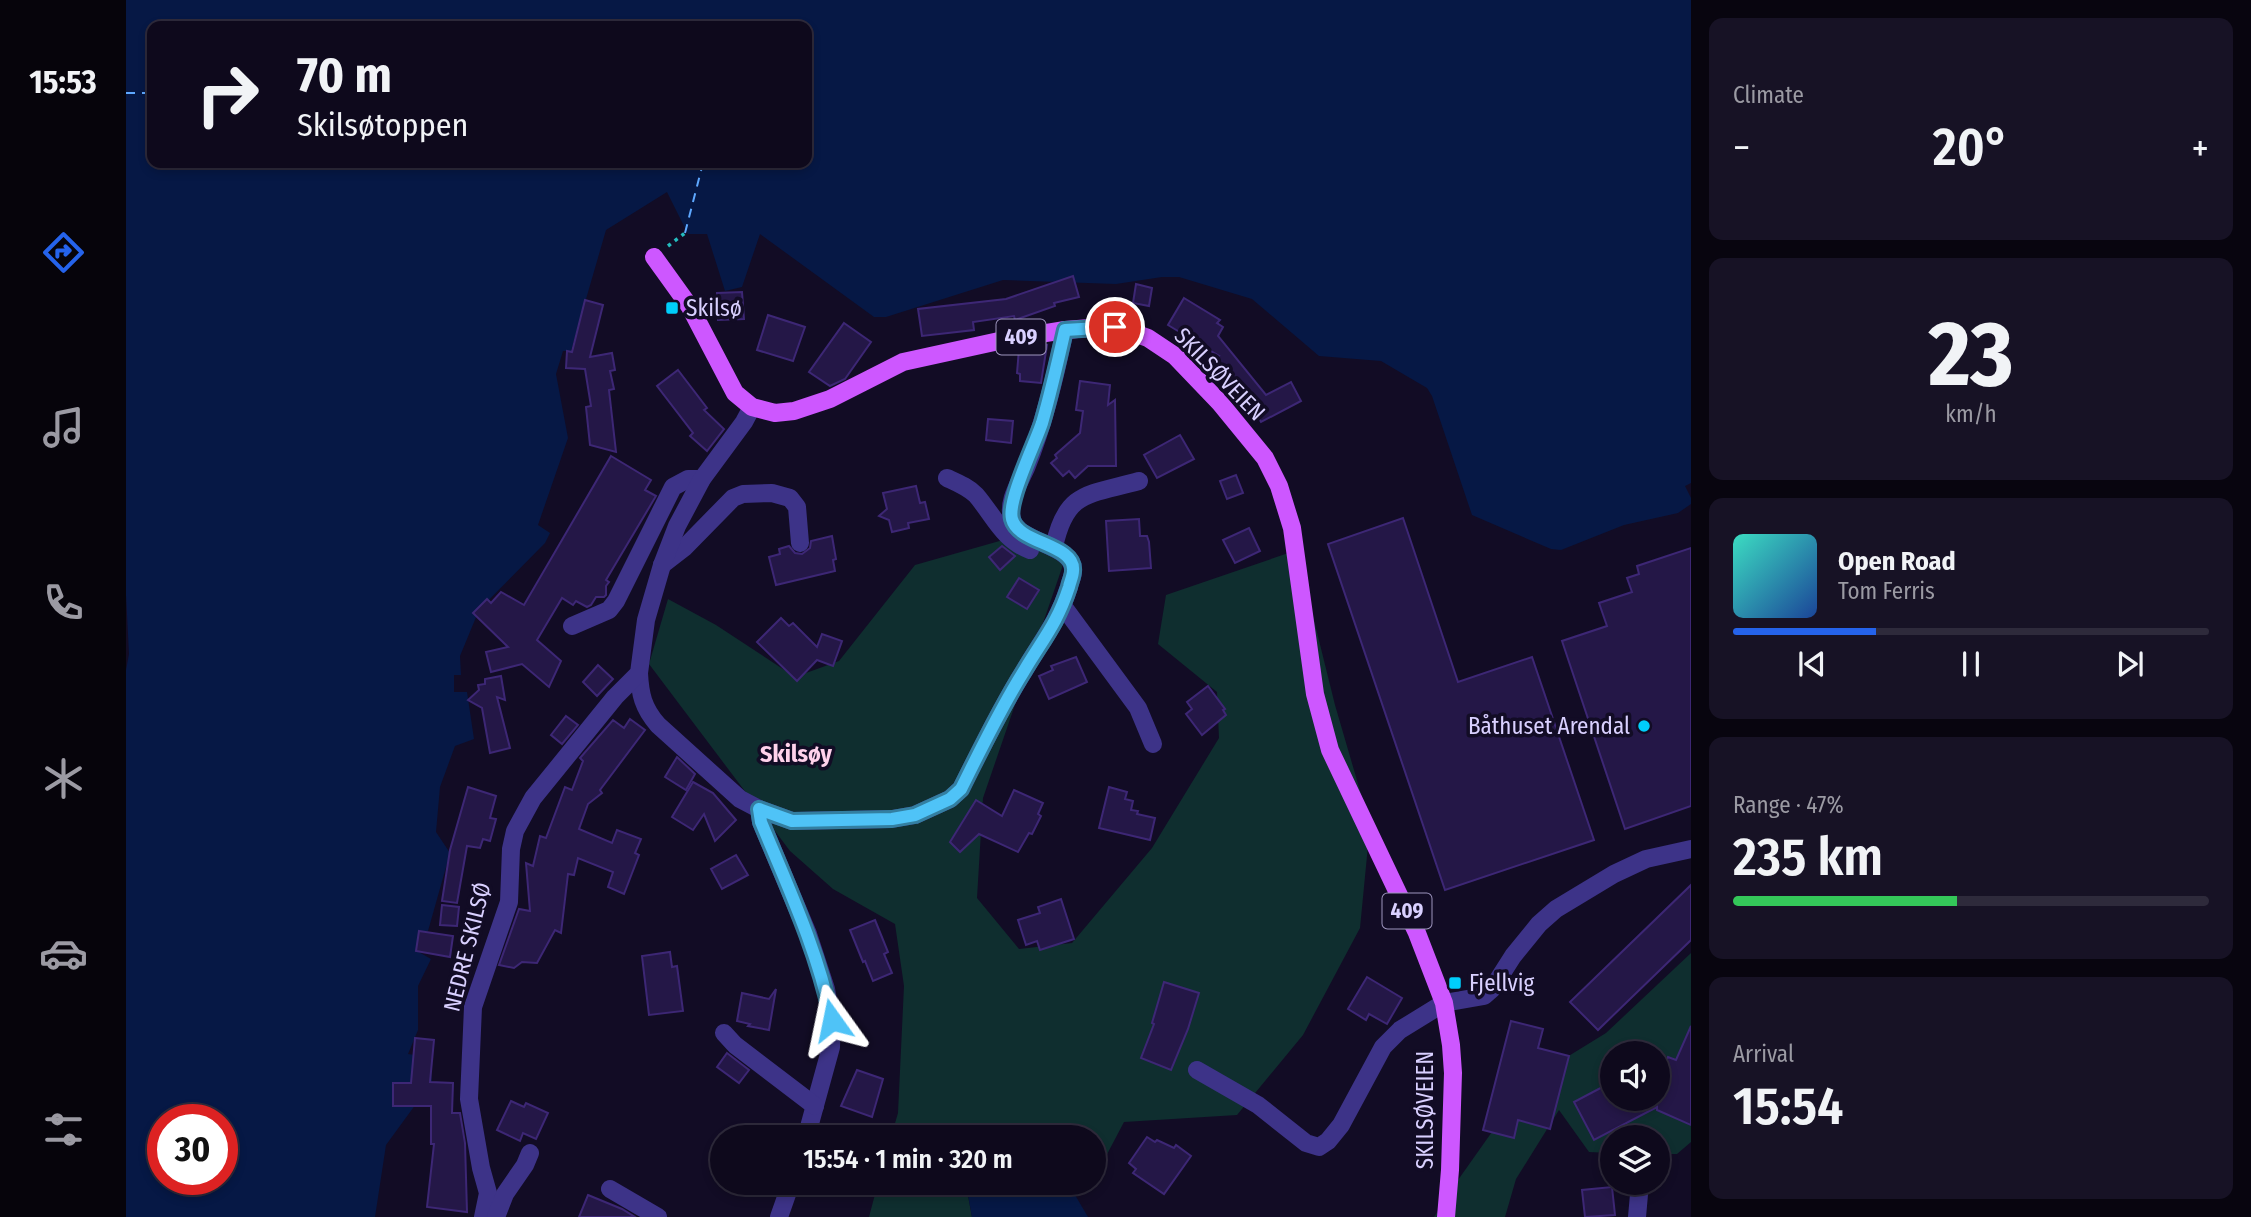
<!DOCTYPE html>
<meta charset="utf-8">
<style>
body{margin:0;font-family:"Fira Sans Condensed",sans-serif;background:#171225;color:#f1f3f6;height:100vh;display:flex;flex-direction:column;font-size:26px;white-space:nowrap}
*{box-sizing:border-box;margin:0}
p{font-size:23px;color:#9b9aa3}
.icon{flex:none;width:38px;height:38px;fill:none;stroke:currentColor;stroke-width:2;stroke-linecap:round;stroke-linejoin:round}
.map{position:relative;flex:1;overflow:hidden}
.details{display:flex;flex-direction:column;gap:18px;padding:18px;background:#08050f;width:560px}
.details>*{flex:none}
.guide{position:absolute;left:21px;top:21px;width:665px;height:147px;border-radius:14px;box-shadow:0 4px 10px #0003,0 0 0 2px #2e2a3b;background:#0e091c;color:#f1f3f6;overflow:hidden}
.buttons{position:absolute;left:1474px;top:1041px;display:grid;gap:14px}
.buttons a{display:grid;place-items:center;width:70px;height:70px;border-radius:50%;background:#0e091c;box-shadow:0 4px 10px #0003,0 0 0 2px #2e2a3b;font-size:35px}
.speed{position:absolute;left:21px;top:1104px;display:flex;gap:14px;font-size:35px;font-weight:700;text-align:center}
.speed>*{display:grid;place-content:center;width:91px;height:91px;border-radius:50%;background:#0e091c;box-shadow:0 4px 10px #0003,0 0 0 2px #2e2a3b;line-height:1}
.speed .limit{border:10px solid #d22;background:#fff;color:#111}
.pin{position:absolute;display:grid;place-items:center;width:60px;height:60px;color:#fff;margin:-30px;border:4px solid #fff;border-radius:50%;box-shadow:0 2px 7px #0007}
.me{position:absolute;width:77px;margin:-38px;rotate:348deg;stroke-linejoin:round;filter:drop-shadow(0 0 5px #0008)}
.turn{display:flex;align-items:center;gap:24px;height:147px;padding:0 35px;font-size:32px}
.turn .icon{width:91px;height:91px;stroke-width:2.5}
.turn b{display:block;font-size:49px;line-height:60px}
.big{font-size:52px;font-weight:600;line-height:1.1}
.details .tile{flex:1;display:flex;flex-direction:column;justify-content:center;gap:10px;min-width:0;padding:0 24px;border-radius:14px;background:#171225}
.details .dial{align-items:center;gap:0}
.dial b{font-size:91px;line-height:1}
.song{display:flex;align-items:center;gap:21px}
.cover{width:84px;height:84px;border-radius:10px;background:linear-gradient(135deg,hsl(170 70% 55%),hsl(220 70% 35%))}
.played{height:7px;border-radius:4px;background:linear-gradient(90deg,#2563eb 30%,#2e2a3b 30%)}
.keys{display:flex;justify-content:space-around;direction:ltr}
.heat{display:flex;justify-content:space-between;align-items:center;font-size:38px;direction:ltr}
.charge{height:10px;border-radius:5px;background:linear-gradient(90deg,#34c759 47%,#2e2a3b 0)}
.trip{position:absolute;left:584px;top:1125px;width:396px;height:70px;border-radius:35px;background:#0e091c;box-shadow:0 4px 10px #0003,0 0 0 2px #2e2a3b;font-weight:600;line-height:70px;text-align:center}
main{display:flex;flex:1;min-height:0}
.tab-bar{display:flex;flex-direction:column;width:126px;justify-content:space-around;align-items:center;background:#06040b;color:#9b9aa3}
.tab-bar .icon{width:49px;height:49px}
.tab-bar .active{color:#2563eb}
.tab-bar b{font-size:32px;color:#f1f3f6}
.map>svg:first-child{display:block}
.green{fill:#0f2e2f;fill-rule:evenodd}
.water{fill:#061845;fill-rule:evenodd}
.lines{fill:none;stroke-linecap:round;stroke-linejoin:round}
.ferry{stroke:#5ea8ff;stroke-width:2;stroke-dasharray:9 7;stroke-linecap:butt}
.building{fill:#241747;stroke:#3d2775;stroke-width:2}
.path{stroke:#24bcbf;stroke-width:3.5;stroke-dasharray:3.5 5;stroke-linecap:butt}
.minor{stroke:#3d3388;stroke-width:18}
.major{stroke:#cd57ff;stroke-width:18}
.route-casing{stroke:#337fa1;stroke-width:18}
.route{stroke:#4fc3f7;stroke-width:12}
.poi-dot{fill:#00cefb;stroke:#120c25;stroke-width:2.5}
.labels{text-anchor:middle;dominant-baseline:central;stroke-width:7;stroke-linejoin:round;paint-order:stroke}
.shield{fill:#120c25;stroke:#9d95be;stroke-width:2}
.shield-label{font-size:21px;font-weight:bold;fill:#d9d0ff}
.poi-label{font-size:23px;fill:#d9d0ff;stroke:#120c25;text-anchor:start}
.street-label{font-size:23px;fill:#d9d0ff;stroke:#120c25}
.neighbourhood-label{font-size:24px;font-weight:bold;fill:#ffd2eb;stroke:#120c25}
</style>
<main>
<nav class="tab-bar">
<b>15:53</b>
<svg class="icon active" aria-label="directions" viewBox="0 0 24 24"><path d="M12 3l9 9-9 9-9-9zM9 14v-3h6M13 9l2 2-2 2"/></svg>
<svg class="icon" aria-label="music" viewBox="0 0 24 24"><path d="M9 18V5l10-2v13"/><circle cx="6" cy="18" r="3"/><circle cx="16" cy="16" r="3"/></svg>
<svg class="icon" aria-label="phone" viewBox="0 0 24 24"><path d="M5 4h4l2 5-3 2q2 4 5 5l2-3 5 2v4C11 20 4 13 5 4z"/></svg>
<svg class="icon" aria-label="climate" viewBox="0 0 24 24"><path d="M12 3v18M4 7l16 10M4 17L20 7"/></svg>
<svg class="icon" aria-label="car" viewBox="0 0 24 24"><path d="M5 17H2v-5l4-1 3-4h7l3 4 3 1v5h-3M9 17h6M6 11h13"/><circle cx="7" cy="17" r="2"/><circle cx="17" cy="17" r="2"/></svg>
<svg class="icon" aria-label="filters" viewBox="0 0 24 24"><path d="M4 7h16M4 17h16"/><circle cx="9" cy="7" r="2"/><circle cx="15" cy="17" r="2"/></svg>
</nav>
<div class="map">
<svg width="1565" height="1217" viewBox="0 0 1565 1217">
<rect width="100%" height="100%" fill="#120c25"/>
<g class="green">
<path d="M905 532 939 559 857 798 851 898 893 949 946 943 1026 848 1093 738 1091 692 1032 644 1040 595 1177 548 1179 584 1209 705 1244 825 1234 928 1177 1035 1111 1115 998 1122 968 1179V1138L765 1137 772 1113 778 986 769 924 707 889 664 851 523 664 542 599 590 625 669 677 713 661 789 565Z"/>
<path d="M1565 953V1142L1551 1154H1531V1138H1486V1153L1463 1152 1433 1110 1390 1179 1379 1217H1308L1332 1180 1402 1081 1480 1033ZM1486 1054H1531V1099H1486Z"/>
<path d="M752 1183H843L840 1185 846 1217H743Z"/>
</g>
<g class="water">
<path d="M0 0H1565V483L1559 486 1565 498V504L1552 513 1498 525 1435 550 1425 549 1346 515 1306 396 1301 388 1255 361 1193 356 1126 299 1053 277H1036L990 284 877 280 760 317H748L634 234 616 287 599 291 581 234H562L541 192 480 230 445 351H437L430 374 442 438 412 525 424 533 419 543 353 610 334 656 335 675H328V692H341L348 739 329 746 314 787 310 832 324 853 302 931H294L291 951 305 959 292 986V1030L282 1054 304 1057 306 1082 260 1145 249 1217H0V670L3 654 0 595ZM26 26H681V163H26ZM37 1120H96V1180H37Z"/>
<path d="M843 1183H942L962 1217H846L840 1184Z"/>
</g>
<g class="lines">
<g class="ferry">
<path d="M0 93H26"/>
<path d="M559 233 577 163"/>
</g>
</g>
<g class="building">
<path d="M947 276 953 297 928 303 929 306 889 320 888 316 847 322 848 330 796 336 792 309 880 299Z"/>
<path d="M1010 284 1026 288 1023 306 1007 303Z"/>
<path d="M616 292 618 319 592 320 591 293Z"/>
<path d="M1058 298 1094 320 1091 323 1097 327 1092 336 1140 395 1165 382 1175 401 1135 422 1116 386 1105 395 1081 366 1093 356 1042 325Z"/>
<path d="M459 300 477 305 464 357 486 353 489 370 484 371 488 389 483 390 490 452 464 445 460 407 465 406 459 369 440 368 441 351 446 352Z"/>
<path d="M642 315 679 327 667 361 631 350Z"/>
<path d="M718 323 745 342 719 379 704 386 683 372Z"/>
<path d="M921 345 915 383 894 381V374L891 373 893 349Z"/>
<path d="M552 370 581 408 578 410 598 429 581 451 564 436 567 433 531 386Z"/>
<path d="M954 381 984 385 982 405 989 400 990 466H962L949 478 943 471 937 476 925 463 931 458 929 455 954 433 957 411 950 410Z"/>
<path d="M862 419 887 421 885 443 860 440Z"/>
<path d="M1054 435 1068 459 1031 478 1018 455Z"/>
<path d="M485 456 525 480 519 490 530 496 480 580 483 582 480 586V595L478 597H470L465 605 461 607 450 601 447 605 436 598 411 640 435 661 423 687 396 664 365 672 360 652 382 647 347 613 361 599 365 603 375 592 398 605Z"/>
<path d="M1110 475 1117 493 1101 499 1094 481Z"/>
<path d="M790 486 794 503 799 502 803 519 782 523 783 528 766 532 763 520 753 516 761 509 757 493Z"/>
<path d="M1277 518 1332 682 1406 657 1468 840 1319 890 1202 544Z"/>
<path d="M1013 519 1014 536H1021L1023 542 1025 568 983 571 980 521Z"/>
<path d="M1123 528 1134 551 1109 563 1097 540Z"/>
<path d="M706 536 710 559 707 560 709 571 650 585 643 557 654 554 653 549 663 546 669 553 676 554 684 548 685 541Z"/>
<path d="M876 546 889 556 874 570 863 557Z"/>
<path d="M1565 548V806L1499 829 1436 641 1481 626 1473 603 1506 592 1501 578 1513 574 1511 566Z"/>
<path d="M893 578 913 590 901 609 881 597Z"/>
<path d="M655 618 663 626 667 623 691 647 696 634 716 641 707 666 691 660 671 681 631 642Z"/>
<path d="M950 657 961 682 923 699 913 676 927 670 925 666Z"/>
<path d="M472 665 487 679 471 696 457 682Z"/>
<path d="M375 676 379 700 371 697 384 748 364 753 356 708 342 700 353 690 352 685 359 684V679Z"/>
<path d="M1082 686 1099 709 1097 710 1100 715 1076 735 1060 714 1066 709 1061 702Z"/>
<path d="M440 716 452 725 436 744 425 735Z"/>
<path d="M504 719 519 730 474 790 476 793 462 804 453 829 486 843 491 830 515 839 509 853 513 855 498 894 482 887 487 872 452 858 448 875 442 874 435 933 429 930 411 963 396 962 388 968 373 965 393 909 404 911 400 863 407 866 414 836 420 838 439 787 446 790 457 761 454 758 487 720 498 728Z"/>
<path d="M551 757 569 774 560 790 539 777Z"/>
<path d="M567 782 587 793 610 820 589 841 578 814 567 830 546 817Z"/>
<path d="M342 787 370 796 364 818 370 819 364 841 357 839 354 848 341 846 331 903 316 901 324 850Z"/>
<path d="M983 787 1001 792 999 799 1007 801 1005 810 1012 811 1011 814 1029 818 1024 840 973 828Z"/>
<path d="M888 790 917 803 912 814 915 816 906 834 903 833 892 852 853 834 834 852 824 842 850 800 876 816Z"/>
<path d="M610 855 622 875 596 889 585 869Z"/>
<path d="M1565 885V940L1472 1030 1444 1002Z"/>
<path d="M935 899 948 939 914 950 911 941 900 945 892 920 914 913 912 907Z"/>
<path d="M316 905 333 907 331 926 314 925Z"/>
<path d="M749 920 762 952 758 954 766 973 747 981 739 961 737 962 724 930Z"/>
<path d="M293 931 327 936 324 957 290 951Z"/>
<path d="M544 952 546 967 551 966 557 1011 523 1015 516 956Z"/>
<path d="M1241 977 1276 998 1261 1024 1243 1014 1240 1020 1222 1009Z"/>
<path d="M1038 982 1073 993 1062 1029 1045 1070 1015 1058 1028 1024 1026 1023Z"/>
<path d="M650 989 643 1030 622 1026 624 1024 611 1021 616 993 643 999Z"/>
<path d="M1385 1021 1417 1029 1412 1048 1443 1056 1424 1129 1392 1120 1388 1138 1357 1130Z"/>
<path d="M1565 1026V1125L1531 1110V1107L1468 1140 1448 1102 1486 1082V1099H1531V1081L1542 1057 1550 1060Z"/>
<path d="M289 1038 308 1040 304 1082 327 1083 326 1113H334L339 1143 341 1212 301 1207 308 1144H305V1106H267V1083H285Z"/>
<path d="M601 1053 623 1070 613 1083 591 1067Z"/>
<path d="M731 1070 757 1079 746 1117 715 1106Z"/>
<path d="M385 1101 398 1107 400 1103 422 1113 410 1139 397 1133 394 1141 371 1130Z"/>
<path d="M1021 1137 1029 1142 1031 1140 1048 1148 1050 1145 1065 1156 1038 1194 1007 1173 1010 1169 1003 1163Z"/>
<path d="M1486 1187 1489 1215 1459 1217 1456 1190Z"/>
<path d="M462 1195 496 1209 509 1217H453Z"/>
</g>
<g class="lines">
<path class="path" d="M542 246 559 233"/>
<g class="minor">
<path d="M821 478C832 483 842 487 850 495 868 516 877 540 904 550"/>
<path d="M928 547C940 490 963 495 1013 481"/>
<path d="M536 565 558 548 607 498 617 494 646 493 664 498 671 507 674 543"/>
<path d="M937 606 1012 708 1027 744"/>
<path d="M446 626 483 610 490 601 547 487 562 479H576"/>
<path d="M513 673C514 694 517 708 532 725L614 799 633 809 635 822 682 934 700 989 706 1020 705 1047 680 1138"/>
<path d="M633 809 666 821 766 819 789 815 824 799 835 789C855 749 874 709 898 671 916 640 932 622 943 587 944 582 947 576 947 572 950 544 892 544 886 519 881 501 893 484 900 468 918 424 929 377 939 330"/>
<path d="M598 1033 609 1045 689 1106"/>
<path d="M1071 1070 1132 1105 1180 1143 1193 1147 1202 1141 1215 1125 1257 1047 1274 1030 1318 1003 1358 996 1366 989 1387 956 1413 924 1430 909 1488 874 1520 859 1565 849"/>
<path d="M484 1189 532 1217"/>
<path d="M357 1217 362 1193 355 1168 343 1099 347 1007 383 902 385 849 389 831 407 798 489 697 513 673 520 620 536 565 551 526 576 479 618 422 626 407"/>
<path d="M370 1217 379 1194 399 1165 404 1153"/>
<path d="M653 1217 665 1183"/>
<path d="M1511 1217 1514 1183"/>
</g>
<path class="major" d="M528 257 564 307 609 393 626 407 649 413 668 411 704 399 777 362 882 339 939 330 989 326 1022 338 1049 356 1094 403 1139 458 1153 486 1166 528 1189 694 1204 750 1291 933 1318 1003 1325 1045 1327 1073 1324 1170 1320 1217"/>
</g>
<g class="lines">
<g class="route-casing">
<path id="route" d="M706 1020C692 951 662 887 635 822L633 809 666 821 766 819 789 815 824 799 835 789C855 749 874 709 898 671 917 639 931 624 943 587 944 582 947 576 947 571 950 544 892 544 886 519 881 501 909 444 916 423 925 392 932 361 939 330L989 327"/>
</g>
<use href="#route" class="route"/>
</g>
<g class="poi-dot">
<rect x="539" y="301" width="14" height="14" rx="3.5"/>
<circle cx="1518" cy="726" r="7"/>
<rect x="1322" y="976" width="14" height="14" rx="3.5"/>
</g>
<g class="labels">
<g class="shield">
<rect x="870.5" y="319.5" width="49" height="35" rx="5"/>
<rect x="1256.5" y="893.5" width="49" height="35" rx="5"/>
</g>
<g class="shield-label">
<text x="895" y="337">409</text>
<text x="1281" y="911">409</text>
</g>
<g class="poi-label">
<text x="560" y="308">Skilsø</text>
<text x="1504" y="726" text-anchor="end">Båthuset Arendal</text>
<text x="1343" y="983">Fjellvig</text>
</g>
<g class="street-label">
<text transform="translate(1094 374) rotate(46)">SKILSØVEIEN</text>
<text transform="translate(341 947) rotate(-76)">NEDRE SKILSØ</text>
<text transform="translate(1299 1110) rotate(-90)">SKILSØVEIEN</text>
</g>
<g class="neighbourhood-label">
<text x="670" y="754">Skilsøy</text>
</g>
</g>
</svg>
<div class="buttons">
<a><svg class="icon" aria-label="sound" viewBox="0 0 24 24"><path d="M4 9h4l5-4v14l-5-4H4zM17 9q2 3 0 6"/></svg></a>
<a><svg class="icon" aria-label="layers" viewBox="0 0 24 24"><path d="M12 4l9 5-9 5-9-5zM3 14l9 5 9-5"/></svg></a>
</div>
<div class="speed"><div class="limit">30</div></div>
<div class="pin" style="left:989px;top:327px;background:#d93025"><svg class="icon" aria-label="arrive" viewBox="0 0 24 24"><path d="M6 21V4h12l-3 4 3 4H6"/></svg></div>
<svg class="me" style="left:706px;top:1020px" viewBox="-20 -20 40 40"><path d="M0-17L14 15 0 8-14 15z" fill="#4fc3f7" stroke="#fff" stroke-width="4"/></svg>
<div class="trip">15:54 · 1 min · 320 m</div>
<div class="guide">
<div class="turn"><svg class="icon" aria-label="right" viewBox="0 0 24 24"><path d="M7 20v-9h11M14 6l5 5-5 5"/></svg><div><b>70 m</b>Skilsøtoppen</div></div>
</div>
</div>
<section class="details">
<div class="tile"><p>Climate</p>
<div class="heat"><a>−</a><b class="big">20°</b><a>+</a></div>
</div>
<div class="tile dial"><b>23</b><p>km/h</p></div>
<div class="tile">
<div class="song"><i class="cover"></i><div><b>Open Road</b><p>Tom Ferris</p></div></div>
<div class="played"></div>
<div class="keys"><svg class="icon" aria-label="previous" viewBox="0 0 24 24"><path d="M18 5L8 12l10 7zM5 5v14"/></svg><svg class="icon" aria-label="pause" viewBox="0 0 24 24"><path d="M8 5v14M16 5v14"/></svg><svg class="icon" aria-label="next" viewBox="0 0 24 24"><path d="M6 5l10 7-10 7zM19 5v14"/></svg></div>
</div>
<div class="tile"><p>Range · 47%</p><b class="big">235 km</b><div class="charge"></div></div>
<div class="tile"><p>Arrival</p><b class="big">15:54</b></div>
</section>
</main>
